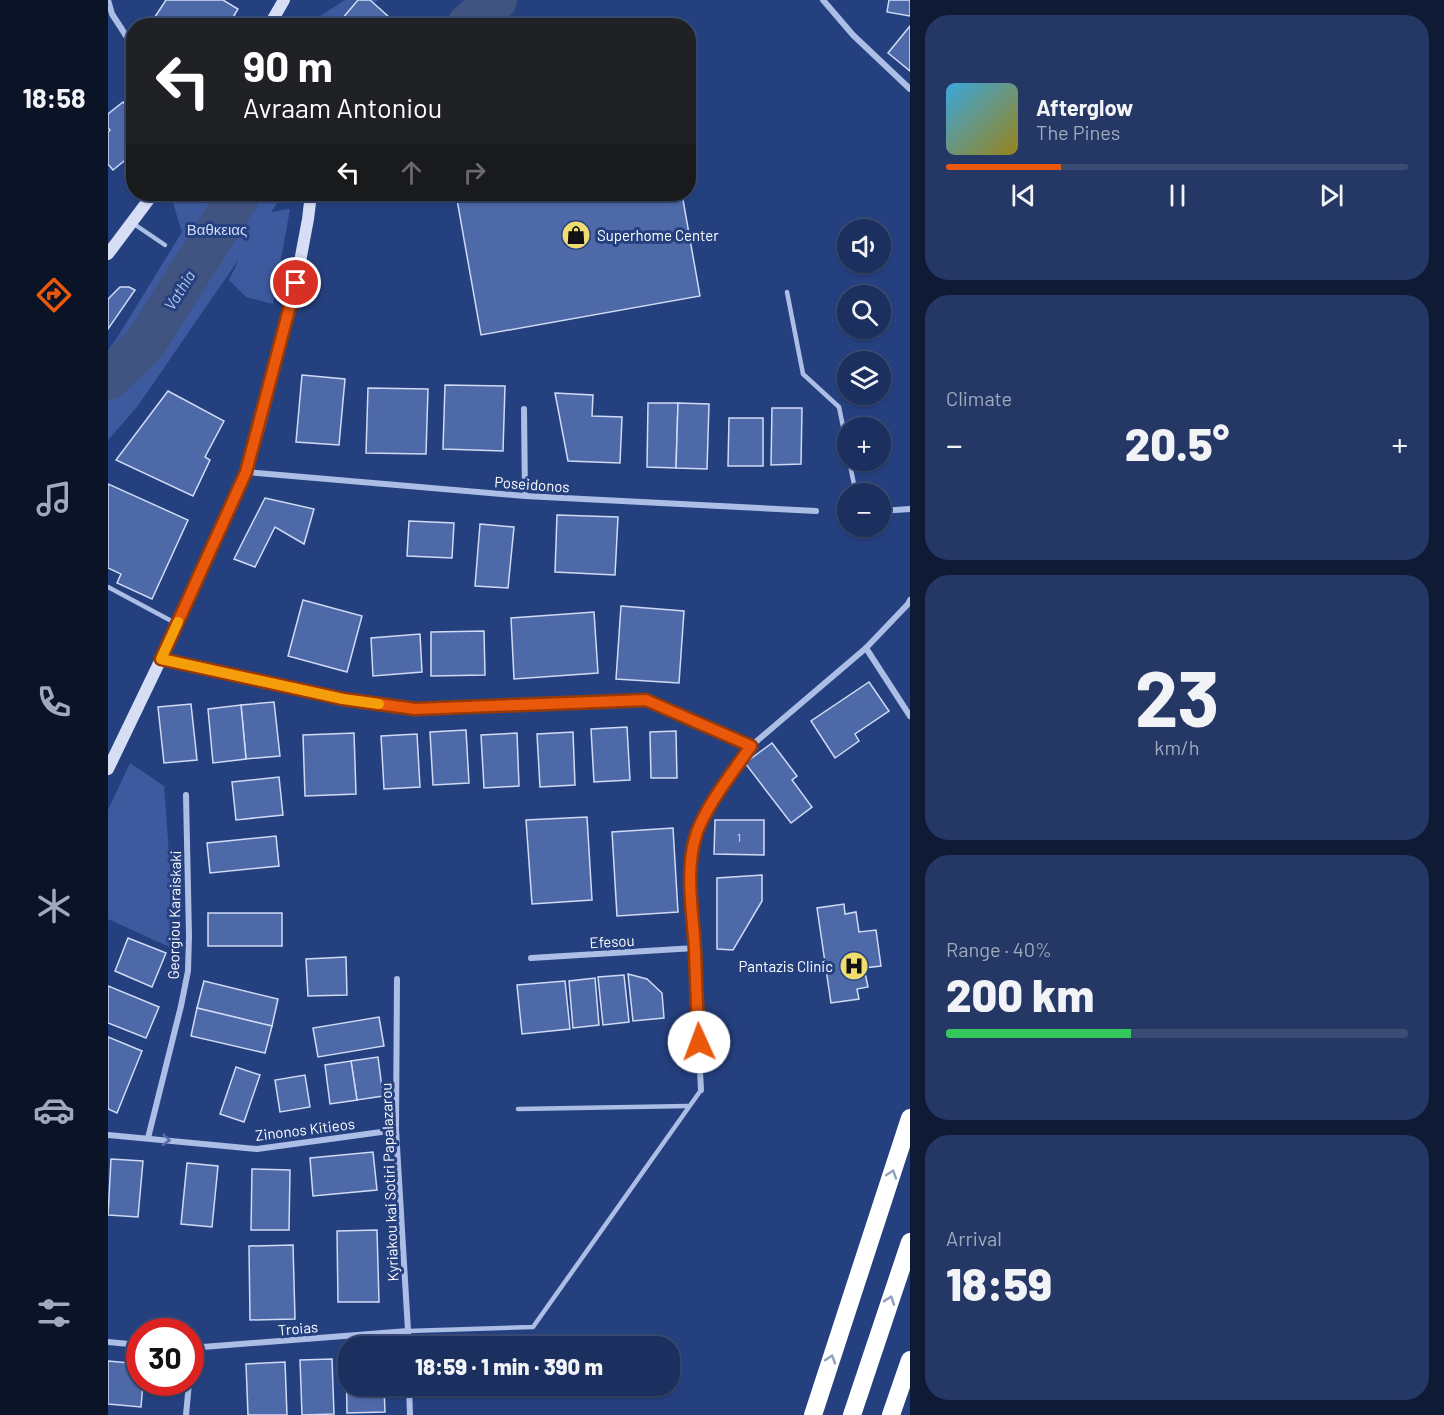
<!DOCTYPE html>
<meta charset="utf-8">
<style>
body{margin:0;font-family:Barlow,sans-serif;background:#253865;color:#f1f3f6;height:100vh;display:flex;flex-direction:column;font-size:22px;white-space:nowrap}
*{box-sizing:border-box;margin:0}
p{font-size:20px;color:#a0a9bd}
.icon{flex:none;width:33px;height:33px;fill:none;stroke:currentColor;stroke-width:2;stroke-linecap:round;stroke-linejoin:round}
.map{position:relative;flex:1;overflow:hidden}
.drawer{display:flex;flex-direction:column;gap:15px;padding:15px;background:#0f1a34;width:534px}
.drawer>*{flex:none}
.guide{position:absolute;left:18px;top:18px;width:570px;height:183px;border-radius:24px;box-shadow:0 2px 4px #0004,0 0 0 2px #3a4b74;background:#202124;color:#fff;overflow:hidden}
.controls{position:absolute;left:729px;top:219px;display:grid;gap:12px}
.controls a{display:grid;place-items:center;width:54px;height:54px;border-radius:50%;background:#1c305f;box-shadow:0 2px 4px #0004,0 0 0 2px #3a4b74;font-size:30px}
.speed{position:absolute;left:18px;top:1318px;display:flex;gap:12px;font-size:30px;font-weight:700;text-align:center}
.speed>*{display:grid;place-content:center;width:78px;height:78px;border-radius:50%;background:#1c305f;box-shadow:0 2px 4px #0004,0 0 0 2px #3a4b74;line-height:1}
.speed .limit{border:9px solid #d22;background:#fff;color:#111}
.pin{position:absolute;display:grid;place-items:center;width:51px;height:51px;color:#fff;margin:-26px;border:3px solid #fff;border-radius:50%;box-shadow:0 2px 6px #0007}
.me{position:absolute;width:66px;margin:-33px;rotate:358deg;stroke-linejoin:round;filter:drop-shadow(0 0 4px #0008)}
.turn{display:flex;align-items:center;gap:21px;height:126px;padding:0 18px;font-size:27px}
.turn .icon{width:78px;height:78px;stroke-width:2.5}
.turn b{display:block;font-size:42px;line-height:51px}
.lanes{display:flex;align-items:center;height:57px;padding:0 18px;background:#0003;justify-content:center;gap:30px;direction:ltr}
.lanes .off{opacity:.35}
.big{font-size:45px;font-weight:800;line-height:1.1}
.drawer .tile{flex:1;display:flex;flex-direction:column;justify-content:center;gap:9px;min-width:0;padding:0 21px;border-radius:24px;background:#253865}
.drawer .dial{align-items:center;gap:0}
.dial b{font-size:78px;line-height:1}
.song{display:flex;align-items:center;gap:18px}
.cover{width:72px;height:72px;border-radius:9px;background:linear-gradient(135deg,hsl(200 70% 55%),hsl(50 70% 35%))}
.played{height:6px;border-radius:3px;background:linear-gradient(90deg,#ea580c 25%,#3a4b74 25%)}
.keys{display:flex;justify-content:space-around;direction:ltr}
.heat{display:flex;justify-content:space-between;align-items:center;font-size:33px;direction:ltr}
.charge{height:9px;border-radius:4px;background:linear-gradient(90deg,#34c759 40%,#3a4b74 0)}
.trip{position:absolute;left:230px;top:1336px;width:342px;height:60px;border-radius:24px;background:#1c305f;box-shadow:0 2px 4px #0004,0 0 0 2px #3a4b74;font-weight:800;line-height:60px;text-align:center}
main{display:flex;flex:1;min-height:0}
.tab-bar{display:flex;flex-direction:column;width:108px;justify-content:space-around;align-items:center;background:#0b1326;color:#a0a9bd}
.tab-bar .icon{width:42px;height:42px}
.tab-bar .on{color:#ea580c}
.tab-bar b{font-size:27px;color:#f1f3f6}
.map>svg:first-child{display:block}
.green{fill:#3d5a9e}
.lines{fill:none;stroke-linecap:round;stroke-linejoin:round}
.river{stroke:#405381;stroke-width:42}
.building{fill:#4e69a8;stroke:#cfdaf5;stroke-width:1.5}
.lane{stroke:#acbde6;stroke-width:4.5}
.street{stroke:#acbde6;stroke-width:6}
.secondary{stroke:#d5def5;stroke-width:12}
.highway{stroke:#fff;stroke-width:18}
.oneway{stroke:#546ca3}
.oneway2{stroke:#92a0bf}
.route-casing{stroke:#983908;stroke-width:15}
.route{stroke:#ea580c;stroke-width:10}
.slow{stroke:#f59e0b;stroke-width:10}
.labels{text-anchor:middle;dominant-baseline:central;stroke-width:6;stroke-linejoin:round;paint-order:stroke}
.number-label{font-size:12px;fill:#d3dae9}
.park-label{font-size:15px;fill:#cfdaf5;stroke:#25407f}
.poi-label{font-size:15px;fill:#fff;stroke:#25407f;text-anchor:start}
.street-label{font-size:15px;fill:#fff;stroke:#25407f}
.water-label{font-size:16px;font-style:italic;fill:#b7c8ed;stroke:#25407f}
</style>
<main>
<nav class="tab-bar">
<b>18:58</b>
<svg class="icon on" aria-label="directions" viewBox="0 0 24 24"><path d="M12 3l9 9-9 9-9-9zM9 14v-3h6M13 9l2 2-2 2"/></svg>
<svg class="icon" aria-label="music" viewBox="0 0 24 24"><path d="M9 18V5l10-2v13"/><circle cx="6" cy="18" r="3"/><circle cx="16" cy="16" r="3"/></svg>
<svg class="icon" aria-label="phone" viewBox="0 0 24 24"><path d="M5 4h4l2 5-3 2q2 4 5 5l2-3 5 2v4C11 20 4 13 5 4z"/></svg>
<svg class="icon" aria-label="climate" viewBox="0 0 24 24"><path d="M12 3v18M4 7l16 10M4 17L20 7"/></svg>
<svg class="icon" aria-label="car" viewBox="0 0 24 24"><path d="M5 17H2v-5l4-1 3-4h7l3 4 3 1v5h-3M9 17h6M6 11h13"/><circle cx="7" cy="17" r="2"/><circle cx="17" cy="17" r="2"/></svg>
<svg class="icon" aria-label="filters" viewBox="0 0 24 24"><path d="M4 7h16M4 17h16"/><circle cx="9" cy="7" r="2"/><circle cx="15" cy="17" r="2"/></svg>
</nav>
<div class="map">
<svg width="802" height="1415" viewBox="0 0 802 1415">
<rect width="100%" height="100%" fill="#25407f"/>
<g class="green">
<path d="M237 0H270L234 25 197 26Z"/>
<path d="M68 194H175L163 212 182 209 165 304 138 297 121 280 131 259 29 407 0 440V350L9 338 74 232 64 200Z"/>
<path d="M22 763 56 786 68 950 0 919V810Z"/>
</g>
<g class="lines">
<g class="river">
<path d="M359 26 388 0"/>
<path d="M0 379 36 345 132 194"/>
</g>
</g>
<g class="building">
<path d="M58 0H115L130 9 120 26H41Z"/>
<path d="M250 0H262L291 26H228Z"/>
<path d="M781 0H802V16L779 12Z"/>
<path d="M802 26V71L780 53Z"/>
<path d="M15 102 26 115V153L5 170 0 164V132L2 130 0 128V114Z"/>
<path d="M348 194H574L592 296 373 335Z"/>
<path d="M12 287H21L27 290 0 329V299Z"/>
<path d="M194 375 237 379 231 445 188 442Z"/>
<path d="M337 385 397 386 395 451 335 449Z"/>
<path d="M260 388 320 389 318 454 258 453Z"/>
<path d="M60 391 116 421 97 457 102 460 85 496 8 460Z"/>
<path d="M447 393 485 395 484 416 514 417 512 463 460 461Z"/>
<path d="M540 403H570L568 468 539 467Z"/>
<path d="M570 403 601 404 599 469 568 468Z"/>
<path d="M664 408H694L693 464 663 465Z"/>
<path d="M621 418H655V466H620Z"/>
<path d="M0 484 80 520 44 599 9 583 13 574 0 568Z"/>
<path d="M157 498 206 509 196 544 167 527 147 567 126 559Z"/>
<path d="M449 515 510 517 507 575 447 572Z"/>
<path d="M301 521 346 523 344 558 299 556Z"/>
<path d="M372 524 406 527 400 588 367 586Z"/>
<path d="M195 600 254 616 239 672 180 656Z"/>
<path d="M513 606 576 611 571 683 508 679Z"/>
<path d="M486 612 490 673 406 679 403 618Z"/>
<path d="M376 631 377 675 323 676V632Z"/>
<path d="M312 634 314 672 265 676 263 638Z"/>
<path d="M761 682 781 711 747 734 751 741 727 758 703 721Z"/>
<path d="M166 702 172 756 138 759 133 705Z"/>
<path d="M83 704 89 760 56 763 50 707Z"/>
<path d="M133 705 138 759 105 763 100 709Z"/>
<path d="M519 727 522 780 486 782 483 729Z"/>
<path d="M358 730 361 783 325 785 322 732Z"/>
<path d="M568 731 569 778H543L542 732Z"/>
<path d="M465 732 467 785 432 787 429 734Z"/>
<path d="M246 733 248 794 197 796 195 735Z"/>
<path d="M409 733 411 786 376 788 373 735Z"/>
<path d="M309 734 312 787 276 789 273 736Z"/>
<path d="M664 743 689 776 684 780 704 807 683 823 637 763Z"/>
<path d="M171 777 175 815 128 820 124 782Z"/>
<path d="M479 817 484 900 424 904 418 820Z"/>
<path d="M607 820H656V855L606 854Z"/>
<path d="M565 828 570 912 509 916 504 832Z"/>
<path d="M168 836 171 866 102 873 99 843Z"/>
<path d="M654 875V901L625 950 609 949V878Z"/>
<path d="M736 904 737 914 748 912 751 932 768 930 773 966 756 968 760 987 749 989 751 999 723 1003 709 908Z"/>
<rect x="100" y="913" width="74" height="33"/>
<path d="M20 938 58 953 44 987 7 971Z"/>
<path d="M238 957 239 995 200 996 198 959Z"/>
<path d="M520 974 539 979 554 993 556 1018 525 1021Z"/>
<path d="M516 975 521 1022 495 1025 490 977Z"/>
<path d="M487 978 491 1025 465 1028 461 981Z"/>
<path d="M96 981 170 999 164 1026 89 1008Z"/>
<path d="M457 981 462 1029 414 1034 409 985Z"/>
<path d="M0 986 51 1007 38 1038 0 1023Z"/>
<path d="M89 1008 164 1026 157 1053 83 1036Z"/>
<path d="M271 1017 276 1046 210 1057 205 1028Z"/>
<path d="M0 1037 34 1051 9 1113 0 1109Z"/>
<path d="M270 1057 275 1096 249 1100 243 1061Z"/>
<path d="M243 1061 249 1100 222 1104 217 1065Z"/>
<path d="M128 1067 152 1075 136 1122 112 1114Z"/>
<path d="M197 1075 202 1107 172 1112 167 1080Z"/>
<path d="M265 1152 269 1190 205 1196 202 1158Z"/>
<path d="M3 1159 35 1161 30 1217 0 1215Z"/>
<path d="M79 1163 110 1166 104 1227 73 1224Z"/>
<path d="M144 1169 182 1170 181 1230H143Z"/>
<path d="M269 1230 271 1302H230L229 1231Z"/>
<path d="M185 1245 187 1319 142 1320 141 1246Z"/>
<path d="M238 1353H240V1386H276L277 1412 239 1413Z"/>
<path d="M224 1359 226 1414 194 1415 192 1360Z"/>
<path d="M0 1361 32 1364V1383H35L33 1407 0 1404Z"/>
<path d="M177 1362 179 1415H140L138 1364Z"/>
</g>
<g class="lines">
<g class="lane">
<path d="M26 224 57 245"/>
<path d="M679 292 695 374 731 407 740 451"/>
<path d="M741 460 748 494"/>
<path d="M0 587 69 624"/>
<path d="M410 1109 580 1106"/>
<path d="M300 1331 425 1327 593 1090"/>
</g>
<g class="street">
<path d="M0 0 4 14 26 48"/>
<path d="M715 0 745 35 802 89"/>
<path d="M416 409 417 496"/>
<path d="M138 472 417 496 708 511"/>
<path d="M772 511 802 509"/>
<path d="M758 648 802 716"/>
<path d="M53 659 235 699 307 709 539 700 643 746"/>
<path d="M423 958 587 948"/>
<path d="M289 979 288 1130 301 1347"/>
<path d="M593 1090 582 876 584 853 590 832 599 812 643 746 758 648 800 604 802 600"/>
<path d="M0 1135 149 1149 288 1130"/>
<path d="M40 1138 73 1006 80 971 81 936 78 795"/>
<path d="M0 1342 32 1345"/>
<path d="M82 1348 300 1331"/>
<path d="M301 1386 302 1415"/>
<path d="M78 1415 81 1383"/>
</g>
<g class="secondary">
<path d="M161 26 176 0"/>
<path d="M0 254 45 194"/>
<path d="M0 769 53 659 138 472 151 428 188 283 200 219 203 194"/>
</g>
<g class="highway">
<path d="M705 1415 802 1118"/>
<path d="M744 1415 802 1242"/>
<path d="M783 1415 802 1360"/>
</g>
</g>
<defs><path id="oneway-chevron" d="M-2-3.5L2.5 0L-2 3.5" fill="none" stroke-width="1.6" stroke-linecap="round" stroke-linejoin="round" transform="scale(1.5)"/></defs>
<use class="oneway" href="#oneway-chevron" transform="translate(58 1140) rotate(5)"/>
<g class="oneway2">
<use href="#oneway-chevron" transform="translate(784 1174) rotate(-72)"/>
<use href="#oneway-chevron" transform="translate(782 1300) rotate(-71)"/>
<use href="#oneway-chevron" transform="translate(723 1359) rotate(-72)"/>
</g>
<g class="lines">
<g class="route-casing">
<path id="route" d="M188 283 138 472 53 659 235 699 307 709 538 700 643 746C625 772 600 803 589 832 576 870 585 911 587 951 588 981 589 1012 591 1042"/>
</g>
<use href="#route" class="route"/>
<path class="slow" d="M70 622 53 659 235 699 271 704"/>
</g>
<defs>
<g id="shop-disc" transform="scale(1.5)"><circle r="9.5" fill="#efdd70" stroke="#25407f"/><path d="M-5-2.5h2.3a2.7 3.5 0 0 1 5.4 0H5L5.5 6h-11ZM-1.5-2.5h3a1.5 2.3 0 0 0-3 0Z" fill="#111"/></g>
<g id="hospital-disc" transform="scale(1.5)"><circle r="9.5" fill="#efdd70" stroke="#25407f"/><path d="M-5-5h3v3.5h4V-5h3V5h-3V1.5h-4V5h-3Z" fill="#111"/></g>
</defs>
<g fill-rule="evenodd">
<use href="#shop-disc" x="468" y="235"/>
<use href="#hospital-disc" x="746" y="966"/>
</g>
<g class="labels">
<g class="number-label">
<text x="631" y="837">1</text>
</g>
<g class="park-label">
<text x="109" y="229">Βαθκειας</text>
</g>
<g class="poi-label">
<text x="489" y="235">Superhome Center</text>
<text x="725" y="966" text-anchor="end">Pantazis Clinic</text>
</g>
<g class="street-label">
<text transform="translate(424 484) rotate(4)">Poseidonos</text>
<text transform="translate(66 915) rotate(-89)">Georgiou Karaiskaki</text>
<text transform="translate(504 941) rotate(-3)">Efesou</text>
<text transform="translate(197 1129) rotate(-7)">Zinonos Kitieos</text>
<text transform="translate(281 1182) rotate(-92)">Kyriakou kai Sotiri Papalazarou</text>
<text transform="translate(190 1328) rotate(-5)">Troias</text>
</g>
<g class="water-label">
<text transform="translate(71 290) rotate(-58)">Vathia</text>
</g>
</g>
</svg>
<div class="controls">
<a><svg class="icon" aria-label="sound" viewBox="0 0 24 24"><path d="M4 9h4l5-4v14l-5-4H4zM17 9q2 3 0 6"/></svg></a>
<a><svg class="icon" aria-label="search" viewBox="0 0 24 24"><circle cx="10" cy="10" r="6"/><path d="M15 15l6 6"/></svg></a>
<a><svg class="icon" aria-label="layers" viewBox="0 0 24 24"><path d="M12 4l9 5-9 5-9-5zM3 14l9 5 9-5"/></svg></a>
<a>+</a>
<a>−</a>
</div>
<div class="speed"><div class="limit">30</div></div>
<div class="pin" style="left:188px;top:283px;background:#d93025"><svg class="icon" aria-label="arrive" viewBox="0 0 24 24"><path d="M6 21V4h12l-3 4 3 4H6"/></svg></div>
<svg class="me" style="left:591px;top:1042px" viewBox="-20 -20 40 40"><circle r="19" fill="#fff"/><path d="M0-13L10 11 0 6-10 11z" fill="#ea580c"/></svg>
<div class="trip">18:59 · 1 min · 390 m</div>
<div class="guide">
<div class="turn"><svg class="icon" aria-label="left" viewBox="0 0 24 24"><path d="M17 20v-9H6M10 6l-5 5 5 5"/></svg><div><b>90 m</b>Avraam Antoniou</div></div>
<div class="lanes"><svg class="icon" aria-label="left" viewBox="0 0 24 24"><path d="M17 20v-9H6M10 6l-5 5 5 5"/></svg><svg class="icon off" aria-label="ahead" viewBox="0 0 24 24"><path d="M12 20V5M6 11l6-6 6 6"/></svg><svg class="icon off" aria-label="right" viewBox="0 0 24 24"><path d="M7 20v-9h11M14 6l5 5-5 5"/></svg></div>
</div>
</div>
<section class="drawer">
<div class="tile">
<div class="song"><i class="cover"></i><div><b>Afterglow</b><p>The Pines</p></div></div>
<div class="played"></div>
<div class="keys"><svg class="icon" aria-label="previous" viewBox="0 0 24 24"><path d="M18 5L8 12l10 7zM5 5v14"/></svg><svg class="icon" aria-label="pause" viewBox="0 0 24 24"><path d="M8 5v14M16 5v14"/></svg><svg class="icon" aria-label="next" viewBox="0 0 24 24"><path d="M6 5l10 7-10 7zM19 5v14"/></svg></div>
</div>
<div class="tile"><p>Climate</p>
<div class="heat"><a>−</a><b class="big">20.5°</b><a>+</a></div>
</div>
<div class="tile dial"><b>23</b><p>km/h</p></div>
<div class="tile"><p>Range · 40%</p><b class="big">200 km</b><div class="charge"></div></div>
<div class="tile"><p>Arrival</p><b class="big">18:59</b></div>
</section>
</main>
